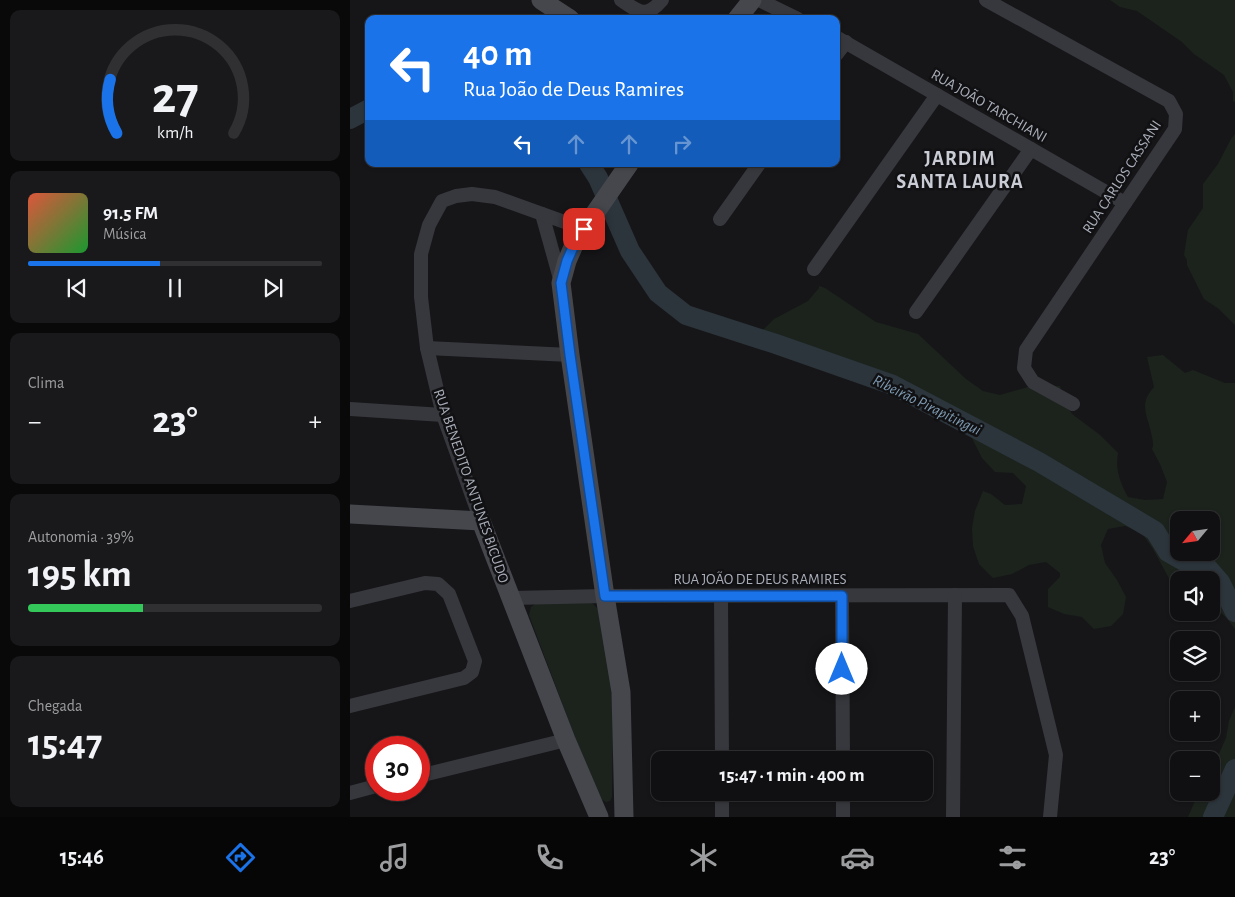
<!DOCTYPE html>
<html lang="pt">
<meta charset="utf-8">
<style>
body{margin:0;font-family:"Alegreya Sans",sans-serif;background:#19191b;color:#f1f3f6;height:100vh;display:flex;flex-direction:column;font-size:19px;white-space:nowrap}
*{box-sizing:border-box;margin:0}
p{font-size:16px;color:#9c9d9f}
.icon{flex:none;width:28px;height:28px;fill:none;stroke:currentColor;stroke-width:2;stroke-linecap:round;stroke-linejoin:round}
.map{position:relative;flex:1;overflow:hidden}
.sheet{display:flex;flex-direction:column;gap:10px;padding:10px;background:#09090a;width:350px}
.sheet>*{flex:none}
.top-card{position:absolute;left:15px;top:15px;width:475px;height:152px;border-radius:10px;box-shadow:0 1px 4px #0004,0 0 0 1px #303032;background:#1a73e8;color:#fff;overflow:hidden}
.needle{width:32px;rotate:241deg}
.controls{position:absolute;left:820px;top:511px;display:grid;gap:10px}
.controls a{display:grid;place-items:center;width:50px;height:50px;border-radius:10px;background:#101012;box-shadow:0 1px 4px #0004,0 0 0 1px #303032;font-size:25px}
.speed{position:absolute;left:15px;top:736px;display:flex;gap:10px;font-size:25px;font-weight:700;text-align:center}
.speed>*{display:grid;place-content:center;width:65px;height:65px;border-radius:50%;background:#101012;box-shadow:0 1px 4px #0004,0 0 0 1px #303032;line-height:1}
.speed .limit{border:8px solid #d22;background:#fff;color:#111}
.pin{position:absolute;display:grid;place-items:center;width:42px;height:42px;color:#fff;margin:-21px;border-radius:10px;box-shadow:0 2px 8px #0006}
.me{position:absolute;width:55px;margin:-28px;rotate:0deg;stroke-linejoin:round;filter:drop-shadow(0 0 4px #0008)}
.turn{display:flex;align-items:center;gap:18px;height:105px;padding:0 15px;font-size:22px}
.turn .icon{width:65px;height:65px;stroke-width:2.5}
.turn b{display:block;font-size:35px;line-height:42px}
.lanes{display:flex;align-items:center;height:48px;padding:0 15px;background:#0003;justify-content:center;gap:25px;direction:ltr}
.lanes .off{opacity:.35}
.big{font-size:38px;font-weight:700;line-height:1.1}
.sheet .tile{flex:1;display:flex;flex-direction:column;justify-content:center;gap:8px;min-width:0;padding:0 18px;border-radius:10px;background:#19191b}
.sheet .dial{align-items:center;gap:0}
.dial svg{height:130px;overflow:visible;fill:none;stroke:#303032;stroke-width:7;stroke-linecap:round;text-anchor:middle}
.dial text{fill:#f1f3f6;stroke:none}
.song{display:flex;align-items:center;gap:15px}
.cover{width:60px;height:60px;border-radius:8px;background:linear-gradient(135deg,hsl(10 70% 55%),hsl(130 70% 35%))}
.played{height:5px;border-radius:2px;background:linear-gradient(90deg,#1a73e8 45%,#303032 45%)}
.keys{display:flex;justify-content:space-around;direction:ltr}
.heat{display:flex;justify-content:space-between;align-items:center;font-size:28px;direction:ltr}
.charge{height:8px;border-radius:4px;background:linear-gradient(90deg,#34c759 39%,#303032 0)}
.trip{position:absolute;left:301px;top:751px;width:282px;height:50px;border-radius:10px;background:#101012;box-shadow:0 1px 4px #0004,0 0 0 1px #303032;font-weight:700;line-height:50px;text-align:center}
.dock{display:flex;height:80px;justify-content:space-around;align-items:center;background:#060607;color:#9c9d9f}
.dock .icon{width:35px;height:35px}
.dock .selected{color:#1a73e8}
.dock b{font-size:22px;color:#f1f3f6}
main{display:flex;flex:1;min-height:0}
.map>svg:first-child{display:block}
.green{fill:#1c231d;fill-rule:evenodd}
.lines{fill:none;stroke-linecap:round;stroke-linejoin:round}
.river{stroke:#2c353c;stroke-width:20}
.street{stroke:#37383d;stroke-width:14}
.secondary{stroke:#45474d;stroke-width:19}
.route-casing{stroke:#114b97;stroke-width:12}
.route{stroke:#1a73e8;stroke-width:9}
.labels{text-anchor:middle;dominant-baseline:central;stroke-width:5;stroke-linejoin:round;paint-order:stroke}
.street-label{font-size:15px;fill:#a8adb8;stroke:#111113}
.water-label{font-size:16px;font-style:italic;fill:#7f9bb3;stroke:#111113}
.district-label{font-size:20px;font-weight:bold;letter-spacing:1px;fill:#c9ccd4;stroke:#111113}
</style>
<main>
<section class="sheet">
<div class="tile dial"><svg viewBox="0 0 100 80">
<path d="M14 69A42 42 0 1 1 86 69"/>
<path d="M14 69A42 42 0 0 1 10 36" stroke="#1a73e8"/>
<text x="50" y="56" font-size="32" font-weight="700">27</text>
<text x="50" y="72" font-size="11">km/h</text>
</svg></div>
<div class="tile">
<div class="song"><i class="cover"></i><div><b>91.5 FM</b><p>Música</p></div></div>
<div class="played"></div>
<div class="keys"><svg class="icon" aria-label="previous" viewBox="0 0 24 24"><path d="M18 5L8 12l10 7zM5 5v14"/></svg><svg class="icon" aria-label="pause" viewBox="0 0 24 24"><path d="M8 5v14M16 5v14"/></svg><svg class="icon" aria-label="next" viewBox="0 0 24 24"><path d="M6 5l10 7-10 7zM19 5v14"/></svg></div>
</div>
<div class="tile"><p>Clima</p>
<div class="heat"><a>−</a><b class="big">23°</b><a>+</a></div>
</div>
<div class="tile"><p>Autonomia · 39%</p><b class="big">195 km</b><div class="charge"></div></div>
<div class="tile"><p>Chegada</p><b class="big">15:47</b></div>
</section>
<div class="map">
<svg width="885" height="817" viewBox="0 0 885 817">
<rect width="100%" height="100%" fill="#161618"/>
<g class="green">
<path d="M760 0H885V102L883 101V92L874 75 844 54 832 42 787 11 770 7Z"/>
<path d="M885 134V325L869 309 854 299 837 265V260L834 255 838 230 853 208V184L868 164 881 139Z"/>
<path d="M469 286 475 288 526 322 568 334 616 379 633 391 650 395 678 387 710 386 714 401 722 414 750 435 768 453C765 470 770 482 778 497L795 500 813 499 817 482 810 464 802 449C804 445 803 442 802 437 799 417 787 405 804 387L797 357 813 355 835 373 843 370 875 383H885V629C879 621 871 610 861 606V580H829V590L821 582 803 549 792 533 775 526 758 529 751 545 755 563 767 580 776 597 773 614 761 626 744 629 732 617 714 614 698 607V589L710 577V573L696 562 679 565 662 574 643 578 629 564 623 546 622 528 625 511 633 491 641 494 655 505 672 504 676 486 663 473 645 472 632 458 622 438 609 424 596 413 563 400 549 389 515 382 498 376 483 366 446 355 416 343 412 331 424 319 458 301 469 288ZM829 520H861V552H829Z"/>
<path d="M188 602 242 603 248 609 261 684 263 706 262 797 260 801 256 802 251 799 238 772 179 615 181 607Z"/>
<path d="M885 707V817H838L845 801 851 793 861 792V772L876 738 879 721Z"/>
</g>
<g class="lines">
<g class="river">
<path d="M0 119 19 109"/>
<path d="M239 164 248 178 280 251 308 293 336 315 426 344 543 385 689 462 805 531 818 552 834 561 856 566 870 582 885 612"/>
<path d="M863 817 885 769"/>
</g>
<g class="street">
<path d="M271 0C289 12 296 19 312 0"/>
<path d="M409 0 448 19"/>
<path d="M636 0 819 101 826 114 825 129 676 350 674 368 683 382 723 404"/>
<path d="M486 37 775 203"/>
<path d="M486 55 496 42"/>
<path d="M192 214 211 282"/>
<path d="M370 219 409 164"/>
<path d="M464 269 587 95"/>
<path d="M566 312 681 149"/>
<path d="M77 348 220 355"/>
<path d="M0 409 93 415"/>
<path d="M131 521 93 415 77 348 71 297V254L79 225 92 201 106 196 122 194 145 197 234 229"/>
<path d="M371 596 372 760"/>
<path d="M492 596 493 760"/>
<path d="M161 598 255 596 659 595 672 616 706 755 700 817"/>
<path d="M0 601 75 583 88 584 99 594 125 661 122 672 114 678 0 706"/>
<path d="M69 776 216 740"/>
<path d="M372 792V817"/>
<path d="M493 792V817"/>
<path d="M0 793 26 786"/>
<path d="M603 817 605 595"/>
</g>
<g class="secondary">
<path d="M191 0 220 19"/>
<path d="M387 19 402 0"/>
<path d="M0 514 131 521 216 740 249 817"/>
<path d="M274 817 271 692 255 596 220 355 211 283 217 261 224 245 234 229 279 164"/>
</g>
</g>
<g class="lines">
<g class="route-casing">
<path id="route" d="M234 229 224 245 217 261 211 283 220 355 255 596H492V669"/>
</g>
<use href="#route" class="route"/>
</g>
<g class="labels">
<g class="street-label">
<text transform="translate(639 106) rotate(30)">RUA JOÃO TARCHIANI</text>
<text transform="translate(772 177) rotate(-57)">RUA CARLOS CASSANI</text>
<text transform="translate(121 486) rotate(71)">RUA BENEDITO ANTUNES BICUDO</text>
<text x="410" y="579">RUA JOÃO DE DEUS RAMIRES</text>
</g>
<g class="water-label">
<text transform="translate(577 405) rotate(26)">Ribeirão Pirapitingui</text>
</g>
<g class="district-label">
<text x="610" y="159">JARDIM<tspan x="610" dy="23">SANTA LAURA</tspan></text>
</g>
</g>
</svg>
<div class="controls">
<a><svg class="needle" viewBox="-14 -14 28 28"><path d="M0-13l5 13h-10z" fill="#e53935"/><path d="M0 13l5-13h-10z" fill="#9c9d9f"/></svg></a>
<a><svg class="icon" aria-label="sound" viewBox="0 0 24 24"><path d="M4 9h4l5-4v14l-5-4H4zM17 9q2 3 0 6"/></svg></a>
<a><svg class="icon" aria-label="layers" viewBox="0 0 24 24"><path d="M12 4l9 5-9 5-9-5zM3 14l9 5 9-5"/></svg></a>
<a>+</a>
<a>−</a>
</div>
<div class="speed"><div class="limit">30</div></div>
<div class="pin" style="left:234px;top:229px;background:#d93025"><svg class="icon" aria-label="arrive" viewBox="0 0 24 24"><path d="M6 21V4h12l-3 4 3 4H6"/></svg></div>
<svg class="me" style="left:492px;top:669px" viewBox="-20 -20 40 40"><circle r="19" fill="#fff"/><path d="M0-13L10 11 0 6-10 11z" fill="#1a73e8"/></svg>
<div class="trip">15:47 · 1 min · 400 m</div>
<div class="top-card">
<div class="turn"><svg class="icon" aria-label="left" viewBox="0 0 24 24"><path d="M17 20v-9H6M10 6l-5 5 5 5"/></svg><div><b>40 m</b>Rua João de Deus Ramires</div></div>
<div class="lanes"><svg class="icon" aria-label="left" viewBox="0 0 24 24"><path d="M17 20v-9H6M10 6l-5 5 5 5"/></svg><svg class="icon off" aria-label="ahead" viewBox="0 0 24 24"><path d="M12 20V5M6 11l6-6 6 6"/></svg><svg class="icon off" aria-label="ahead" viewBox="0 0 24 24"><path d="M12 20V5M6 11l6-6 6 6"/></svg><svg class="icon off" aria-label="right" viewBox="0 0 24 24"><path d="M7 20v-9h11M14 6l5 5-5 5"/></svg></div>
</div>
</div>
</main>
<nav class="dock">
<b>15:46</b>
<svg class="icon selected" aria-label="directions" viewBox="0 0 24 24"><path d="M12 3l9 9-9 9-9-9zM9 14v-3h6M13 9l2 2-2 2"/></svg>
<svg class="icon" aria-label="music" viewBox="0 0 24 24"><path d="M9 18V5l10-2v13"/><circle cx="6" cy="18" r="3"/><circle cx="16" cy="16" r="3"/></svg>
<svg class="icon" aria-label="phone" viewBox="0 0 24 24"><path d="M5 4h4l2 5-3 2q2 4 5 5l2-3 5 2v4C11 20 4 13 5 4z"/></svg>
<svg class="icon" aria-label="climate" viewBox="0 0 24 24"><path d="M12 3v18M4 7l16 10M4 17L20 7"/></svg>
<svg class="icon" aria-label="car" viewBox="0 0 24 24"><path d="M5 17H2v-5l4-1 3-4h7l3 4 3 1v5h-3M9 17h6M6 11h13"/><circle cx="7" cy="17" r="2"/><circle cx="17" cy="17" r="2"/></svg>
<svg class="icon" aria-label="filters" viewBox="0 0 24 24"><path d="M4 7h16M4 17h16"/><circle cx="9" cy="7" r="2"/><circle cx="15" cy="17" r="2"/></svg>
<b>23°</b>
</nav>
